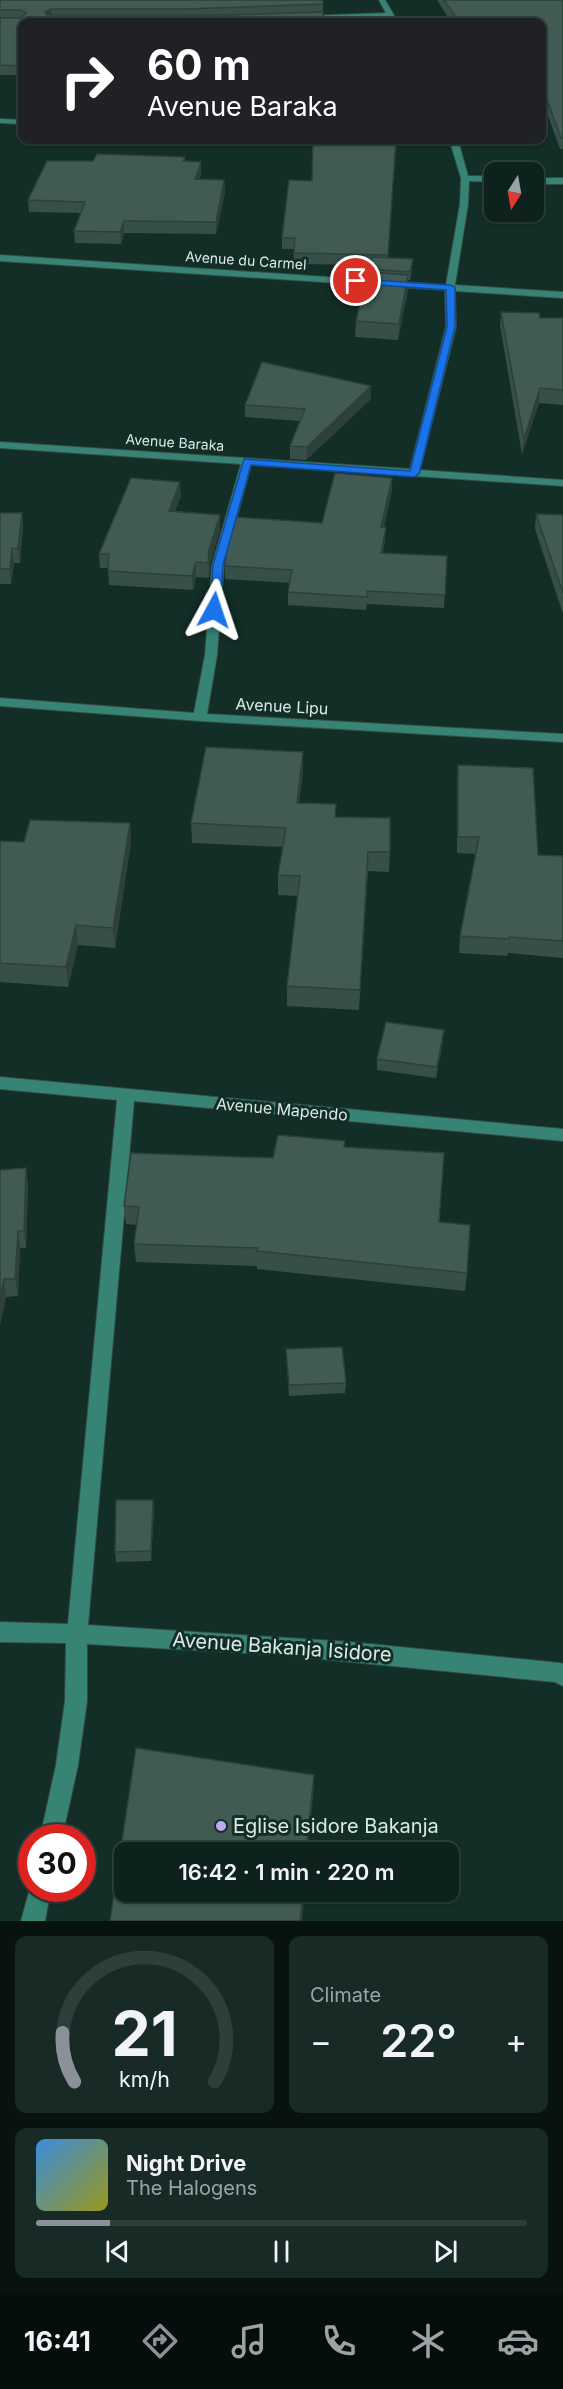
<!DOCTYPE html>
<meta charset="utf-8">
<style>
body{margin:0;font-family:Inter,sans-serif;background:#172a26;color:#f1f3f6;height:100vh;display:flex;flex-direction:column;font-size:22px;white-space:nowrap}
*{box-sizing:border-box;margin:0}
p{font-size:20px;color:#9ba4a4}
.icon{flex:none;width:33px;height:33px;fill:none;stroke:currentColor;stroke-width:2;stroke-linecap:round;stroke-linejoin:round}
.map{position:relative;height:1921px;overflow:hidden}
.panel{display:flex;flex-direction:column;gap:15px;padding:15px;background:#081310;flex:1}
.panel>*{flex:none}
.banner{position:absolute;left:18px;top:18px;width:528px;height:126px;border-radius:12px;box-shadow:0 2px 4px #0004,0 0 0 2px #2e3f3b;background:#202124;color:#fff;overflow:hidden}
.needle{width:39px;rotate:191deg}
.fabs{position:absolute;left:484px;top:162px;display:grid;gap:12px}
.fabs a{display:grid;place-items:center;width:60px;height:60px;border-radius:12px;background:#0e221d;box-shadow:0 2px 4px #0004,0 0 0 2px #2e3f3b;font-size:30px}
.speed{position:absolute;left:18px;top:1824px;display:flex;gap:12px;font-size:30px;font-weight:700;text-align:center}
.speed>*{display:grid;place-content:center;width:78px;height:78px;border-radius:50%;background:#0e221d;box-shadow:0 2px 4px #0004,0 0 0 2px #2e3f3b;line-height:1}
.speed .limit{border:9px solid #d22;background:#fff;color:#111}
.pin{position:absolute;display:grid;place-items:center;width:51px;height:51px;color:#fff;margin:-26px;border:3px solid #fff;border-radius:50%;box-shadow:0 2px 6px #0007}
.me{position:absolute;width:66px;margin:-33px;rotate:5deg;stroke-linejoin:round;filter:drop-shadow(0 0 4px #0008)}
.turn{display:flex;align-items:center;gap:21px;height:126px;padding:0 30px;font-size:27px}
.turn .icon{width:78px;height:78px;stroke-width:2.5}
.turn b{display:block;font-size:42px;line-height:51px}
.big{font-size:45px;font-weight:600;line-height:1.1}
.panel .tile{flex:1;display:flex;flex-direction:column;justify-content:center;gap:9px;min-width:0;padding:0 21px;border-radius:12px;background:#172a26}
.panel .dial{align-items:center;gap:0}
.dial svg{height:156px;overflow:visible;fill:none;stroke:#2e3f3b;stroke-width:7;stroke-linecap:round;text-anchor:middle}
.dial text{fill:#f1f3f6;stroke:none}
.song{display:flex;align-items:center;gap:18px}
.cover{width:72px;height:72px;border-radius:9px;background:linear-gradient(135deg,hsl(210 70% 55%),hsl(60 70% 35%))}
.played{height:6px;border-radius:3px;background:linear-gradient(90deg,#8c9099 15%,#2e3f3b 15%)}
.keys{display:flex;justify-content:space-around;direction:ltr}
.heat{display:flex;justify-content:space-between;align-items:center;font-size:33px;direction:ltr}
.panel .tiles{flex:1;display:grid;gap:15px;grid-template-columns:1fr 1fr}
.tile:last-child{grid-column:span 2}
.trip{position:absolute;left:114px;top:1842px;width:345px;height:60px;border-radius:12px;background:#0e221d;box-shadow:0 2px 4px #0004,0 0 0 2px #2e3f3b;font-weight:600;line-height:60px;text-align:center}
.tabs{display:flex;height:96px;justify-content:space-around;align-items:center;background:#060e0c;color:#9ba4a4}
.tabs .icon{width:42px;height:42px}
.tabs .active{color:#8c9099}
.tabs b{font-size:27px;color:#f1f3f6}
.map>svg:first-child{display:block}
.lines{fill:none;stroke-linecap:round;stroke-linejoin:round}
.minor-casing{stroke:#334b45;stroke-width:2}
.minor{fill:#378474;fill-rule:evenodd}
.wall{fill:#384e48}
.shaded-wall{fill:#2e403b}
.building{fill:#415b54;stroke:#2e403b;stroke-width:1.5}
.route{fill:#1a73e8;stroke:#114b97;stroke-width:1.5}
.poi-dot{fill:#c1a8f3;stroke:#132d27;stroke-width:2}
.labels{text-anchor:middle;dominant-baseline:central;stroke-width:6;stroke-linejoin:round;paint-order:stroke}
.far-street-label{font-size:14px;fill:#dae9e5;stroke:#132d27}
.street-label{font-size:16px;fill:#dae9e5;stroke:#132d27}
.near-street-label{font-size:20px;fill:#dae9e5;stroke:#132d27}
.near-poi-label{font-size:20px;fill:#dae9e5;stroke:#132d27;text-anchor:start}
</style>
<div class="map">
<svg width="563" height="1921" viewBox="0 0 563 1921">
<rect width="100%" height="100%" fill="#132d27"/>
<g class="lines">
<g class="minor-casing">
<g id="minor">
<path d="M379 0H385L398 22H392L389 17 304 20 301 18 304 16 386 13Z"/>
<path d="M0 119 22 120V124L0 123Z"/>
<path d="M374 140H458L468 176H495V182L469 181 468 204 455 285 563 292V298L455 291 456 327 420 470 563 480V486L251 465 224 565 217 655 207 714 563 734V742L200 721 0 706V698L194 713 205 655 212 565 241 464 0 448V442L410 469 446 327 445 290 0 261V255L446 285 460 204 461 178 450 142H378Z"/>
<rect x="534" y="178" width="29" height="6"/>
<path d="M0 1077 563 1129V1141L134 1101 88 1625 350 1642 560 1663 563 1664V1686L555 1682 280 1655 87 1644V1701L78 1765 62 1838H40L56 1765 65 1701 66 1643 0 1642V1622L68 1624 117 1100 0 1089Z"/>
<path d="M32 1881V1888H51L45 1921H21Z"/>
</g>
</g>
<use href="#minor" class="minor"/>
</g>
<g class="wall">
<path d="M0 0H323V22H22V75H0Z"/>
<path d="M437 0H563V149H560L542 99V22H451Z"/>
<path d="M396 140 388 258 412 268 410 280H408V290L398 340 355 337 356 321 369 272 370 265 293 264 294 249H282V238L312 181Z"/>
<path d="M185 157V161L201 162V174L199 179 224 180 225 192 216 234 124 233 121 244 75 243 74 231 81 213 29 212 28 200 93 161Z"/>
<path d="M501 312 540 318H563V405L539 403 522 454 500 326Z"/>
<path d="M371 399 306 460 290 459V446L300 421 245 417V405Z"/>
<path d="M392 490 384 527 385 540 383 553 447 556 444 608 367 604 366 610 288 605V592L290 583 225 579V566L322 523Z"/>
<path d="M181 496 175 511 220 515V529L210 564 209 578 196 577 193 590 109 585 108 568H100L99 554Z"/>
<path d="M0 513H22L23 527 20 563H14L11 584H0Z"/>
<path d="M536 514 563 515V614L535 529Z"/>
<path d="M458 765 538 855 563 856V958L508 953 507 956 459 953 460 936 476 854 457 853V781Z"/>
<path d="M303 771 299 803 336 804V817L390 852 389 872 368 871 359 1010 287 1006V986L298 896 278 895V875L283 847 192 843 191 823Z"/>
<path d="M130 823 131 842 115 948 78 945 68 987 0 982V841L24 842Z"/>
<path d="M443 1041 436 1078 377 1070V1059Z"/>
<path d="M345 1147 439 1222 467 1273 465 1291 257 1269V1266L136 1262 134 1244 137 1225 126 1224 124 1206 273 1158Z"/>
<path d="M26 1168 28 1186 26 1248H20L18 1296 6 1297 0 1325V1170Z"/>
<path d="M286 1349 346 1383 345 1393 289 1396Z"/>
<path d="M154 1510 151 1561 116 1562 115 1552Z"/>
</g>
<g class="shaded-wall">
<path d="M51 9 52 18 46 22 45 12Z"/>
<path d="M201 162V174L196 191 195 179Z"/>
<path d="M224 180 225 192 216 234V222Z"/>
<path d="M124 221V233L121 244 120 232Z"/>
<path d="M408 275V290L398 340 399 324Z"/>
<path d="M371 386V399L306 460 307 447Z"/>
<path d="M540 388 539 403 522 454 524 439Z"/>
<path d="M392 478V490L381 540V527Z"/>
<path d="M180 482 181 496 169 525V511Z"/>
<path d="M22 513 23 527 20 563 18 549Z"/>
<path d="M220 515V529L210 564 209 578 208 563 209 550Z"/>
<path d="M386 527 385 540 380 565 381 553Z"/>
<path d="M12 548 14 563 11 584 10 569Z"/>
<path d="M196 562V577L193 590 192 576Z"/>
<path d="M303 752V771L297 822V803Z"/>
<path d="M130 823 131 842 115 948 113 928Z"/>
<path d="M76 925 78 945 68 987 66 967Z"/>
<path d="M444 1030 443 1041 436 1078 437 1067Z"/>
<path d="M26 1168 28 1186 26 1248 24 1231Z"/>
<path d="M18 1231 20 1248 18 1296 15 1279Z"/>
<path d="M4 1279 6 1297 0 1325V1296Z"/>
<path d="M153 1500 154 1510 151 1561V1551Z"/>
<path d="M314 1775 313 1799 308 1852H306Z"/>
<path d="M303 1892H305L302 1921H300Z"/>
</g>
<g class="building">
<path d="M0 0H323V4L185 9H51L45 12 47 15H232L323 12V22H22V66L0 65V18H21L26 13 21 10H0Z"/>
<path d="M444 0H563V138H561L542 86V22H459Z"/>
<path d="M313 140H396L388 255 294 253 295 238H282L289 180 312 181Z"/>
<path d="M97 154 185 157 183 161 201 162 195 179 224 180 216 222 124 221 120 232 74 231 85 202 28 200 47 161H93Z"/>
<path d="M372 257 413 259 410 272 369 269Z"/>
<path d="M367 272 408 275 399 324 356 321Z"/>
<path d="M501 312 539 313 540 318H563V390L540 388 524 439Z"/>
<path d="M262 362 371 386 307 447 290 446 305 409 245 405Z"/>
<path d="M335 473 392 478 381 527H386L381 553 447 556 445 595 367 591V597L288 592 292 570 225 566 226 553 236 517 322 523Z"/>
<path d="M131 478 180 482 169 511 220 515 209 550 208 563 196 562 192 576 108 571 109 554H99Z"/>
<path d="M0 513H22L18 549 12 548 10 569H0Z"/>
<path d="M536 514 563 515V593Z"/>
<path d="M206 747 303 752 297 803 336 804 335 817 390 818V852H368L360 990 287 986 300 876 278 875 286 828 191 823Z"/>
<path d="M458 765 533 768 538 855 563 856V941L509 937V939L460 936 479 837H458Z"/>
<path d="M30 820 130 823 113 928 76 925 66 967 0 963V841L24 842Z"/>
<path d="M386 1022 444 1030 437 1067 377 1059Z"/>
<path d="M278 1135 345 1141 344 1147 444 1153 439 1222 470 1225 467 1273 257 1251 258 1248 134 1244 139 1207 124 1206 131 1153 273 1158Z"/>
<path d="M26 1168 24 1231H18L15 1279H4L0 1296V1170Z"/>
<path d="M342 1347 346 1383 289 1385 286 1349Z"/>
<path d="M116 1500H153L151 1551 115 1552Z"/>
<path d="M136 1748 314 1775 306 1852H124V1892H303L300 1921H110Z"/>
</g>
<path class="route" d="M356 279 450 285 455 287V327L419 474 414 477 251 465 223 565 220 610 218 612H210L213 565 244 459 410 471 447 327 446 290 353 283 351 281Z"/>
<circle class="poi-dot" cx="221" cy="1826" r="6"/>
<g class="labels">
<g class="far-street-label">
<text transform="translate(246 260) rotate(4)">Avenue du Carmel</text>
<text transform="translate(175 442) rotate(4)">Avenue Baraka</text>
</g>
<g class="street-label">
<text transform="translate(282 706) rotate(3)">Avenue Lipu</text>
<text transform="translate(282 1109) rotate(5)">Avenue Mapendo</text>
</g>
<g class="near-street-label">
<text transform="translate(282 1647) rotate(4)">Avenue Bakanja Isidore</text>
</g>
<g class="near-poi-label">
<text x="233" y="1826">Eglise Isidore Bakanja</text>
</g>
</g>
</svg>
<div class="fabs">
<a><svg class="needle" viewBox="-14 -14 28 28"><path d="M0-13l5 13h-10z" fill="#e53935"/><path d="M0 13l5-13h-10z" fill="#9ba4a4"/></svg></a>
</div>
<div class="speed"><div class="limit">30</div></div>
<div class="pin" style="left:356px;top:281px;background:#d93025"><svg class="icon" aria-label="arrive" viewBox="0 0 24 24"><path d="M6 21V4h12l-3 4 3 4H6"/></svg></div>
<svg class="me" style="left:214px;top:610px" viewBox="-20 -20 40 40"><path d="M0-17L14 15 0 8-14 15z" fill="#1a73e8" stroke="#fff" stroke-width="4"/></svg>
<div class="trip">16:42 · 1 min · 220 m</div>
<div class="banner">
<div class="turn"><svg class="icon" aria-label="right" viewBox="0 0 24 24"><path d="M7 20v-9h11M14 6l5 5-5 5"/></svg><div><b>60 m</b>Avenue Baraka</div></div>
</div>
</div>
<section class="panel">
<div class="tiles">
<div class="tile dial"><svg viewBox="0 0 100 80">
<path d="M14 69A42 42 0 1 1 86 69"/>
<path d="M14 69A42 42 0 0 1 8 44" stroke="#8c9099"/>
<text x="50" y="56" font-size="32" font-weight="700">21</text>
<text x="50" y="72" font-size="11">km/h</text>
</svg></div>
<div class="tile"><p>Climate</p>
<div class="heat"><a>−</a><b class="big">22°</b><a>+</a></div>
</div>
<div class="tile">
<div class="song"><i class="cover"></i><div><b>Night Drive</b><p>The Halogens</p></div></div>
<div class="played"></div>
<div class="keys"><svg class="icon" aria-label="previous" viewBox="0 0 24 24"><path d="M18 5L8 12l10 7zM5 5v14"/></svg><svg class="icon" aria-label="pause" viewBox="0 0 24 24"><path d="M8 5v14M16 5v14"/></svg><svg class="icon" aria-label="next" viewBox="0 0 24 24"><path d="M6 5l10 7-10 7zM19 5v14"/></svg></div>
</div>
</div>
</section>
<nav class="tabs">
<b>16:41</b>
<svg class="icon active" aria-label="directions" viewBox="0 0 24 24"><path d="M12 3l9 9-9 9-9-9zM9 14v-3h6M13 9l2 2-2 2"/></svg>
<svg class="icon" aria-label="music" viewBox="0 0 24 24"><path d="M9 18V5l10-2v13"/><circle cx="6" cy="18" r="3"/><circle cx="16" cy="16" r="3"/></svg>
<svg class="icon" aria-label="phone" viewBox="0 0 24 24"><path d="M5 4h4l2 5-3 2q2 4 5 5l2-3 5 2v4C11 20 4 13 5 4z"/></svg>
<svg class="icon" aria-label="climate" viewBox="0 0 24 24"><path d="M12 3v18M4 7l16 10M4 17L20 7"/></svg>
<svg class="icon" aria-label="car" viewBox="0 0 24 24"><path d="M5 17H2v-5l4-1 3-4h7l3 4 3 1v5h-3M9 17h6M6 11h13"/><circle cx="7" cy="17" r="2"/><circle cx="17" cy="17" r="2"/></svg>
</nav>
